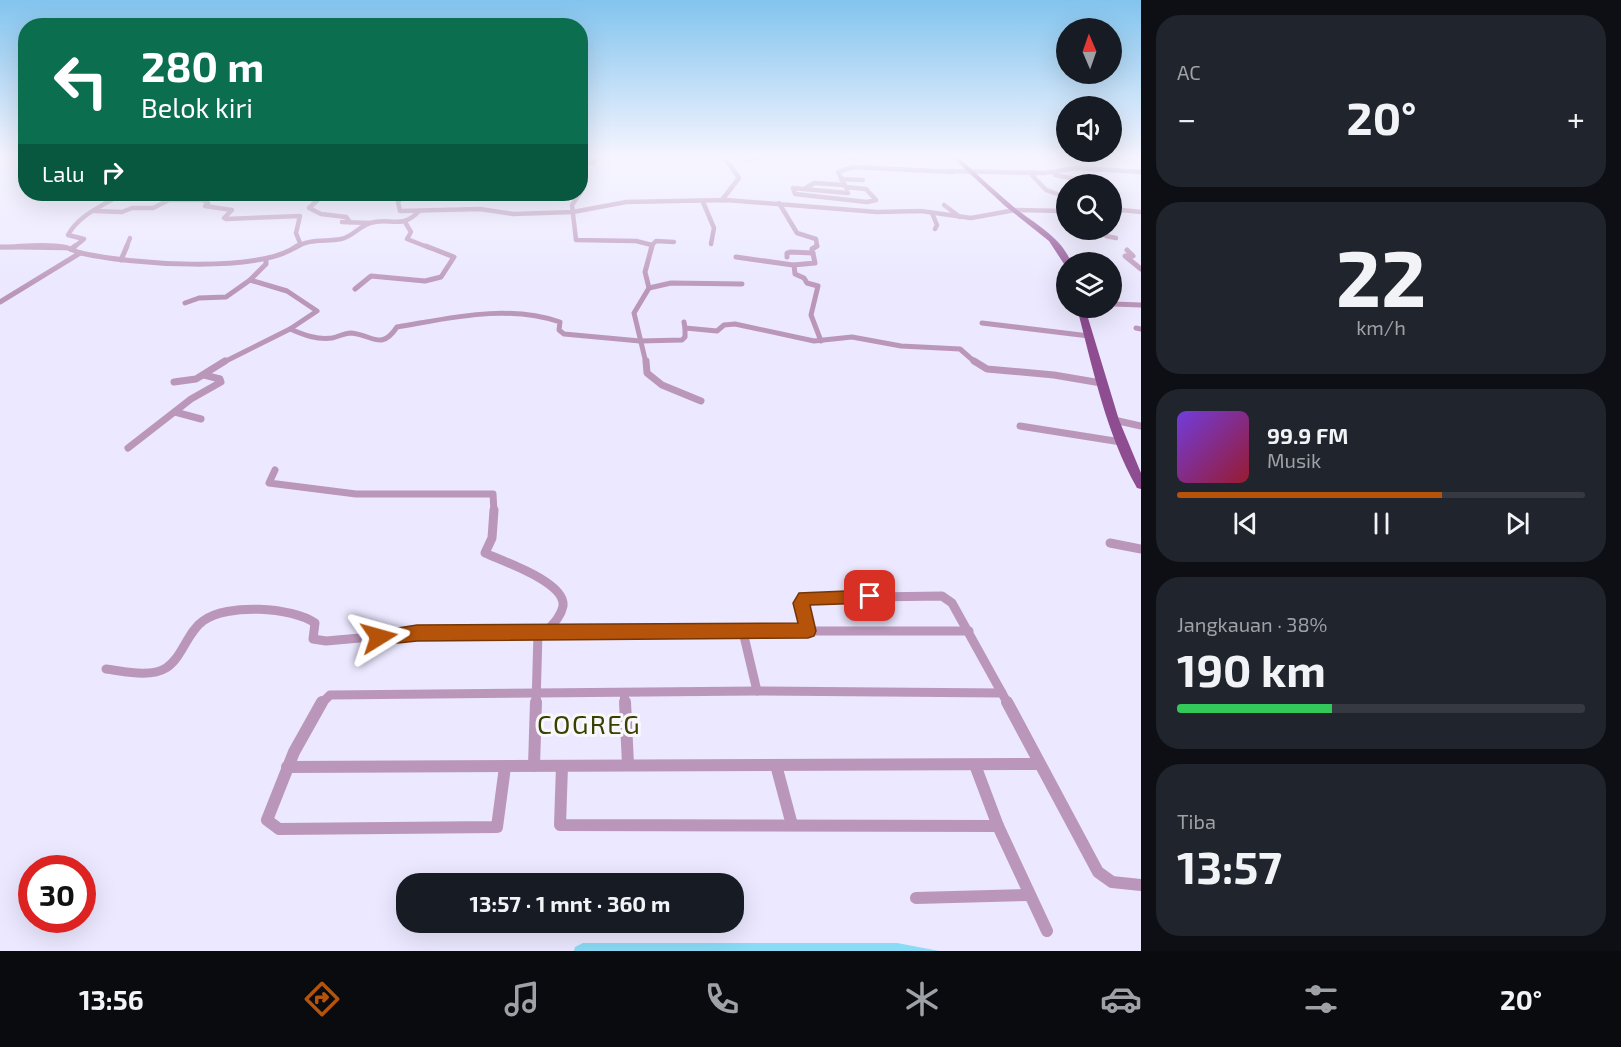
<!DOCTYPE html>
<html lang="id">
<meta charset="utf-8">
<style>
body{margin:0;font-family:"Exo 2",sans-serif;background:#20242c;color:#f1f3f6;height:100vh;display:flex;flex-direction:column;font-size:22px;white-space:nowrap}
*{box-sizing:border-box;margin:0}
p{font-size:20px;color:#9ea1a6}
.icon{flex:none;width:33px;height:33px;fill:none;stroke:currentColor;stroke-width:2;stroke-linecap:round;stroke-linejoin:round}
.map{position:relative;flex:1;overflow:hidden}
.sheet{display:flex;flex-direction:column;gap:15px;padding:15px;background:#0d0f14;width:480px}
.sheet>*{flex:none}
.guide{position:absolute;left:18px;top:18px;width:570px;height:183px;border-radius:24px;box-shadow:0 6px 24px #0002;background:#0b6e4f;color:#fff;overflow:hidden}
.needle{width:39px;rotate:358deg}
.fabs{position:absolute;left:1056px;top:18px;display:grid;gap:12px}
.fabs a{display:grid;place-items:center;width:66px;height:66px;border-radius:50%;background:#171b24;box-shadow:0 6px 24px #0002;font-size:30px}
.speed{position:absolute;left:18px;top:855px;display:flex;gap:12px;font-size:30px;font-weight:700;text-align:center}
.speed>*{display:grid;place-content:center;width:78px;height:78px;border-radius:50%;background:#171b24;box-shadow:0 6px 24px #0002;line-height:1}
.speed .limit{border:9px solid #d22;background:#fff;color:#111}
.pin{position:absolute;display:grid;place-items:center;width:51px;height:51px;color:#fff;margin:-26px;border-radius:12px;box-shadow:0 3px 9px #0006}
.me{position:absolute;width:66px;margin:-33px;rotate:82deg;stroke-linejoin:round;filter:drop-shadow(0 0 4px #0008)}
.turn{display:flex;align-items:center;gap:21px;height:126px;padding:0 24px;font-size:27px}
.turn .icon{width:78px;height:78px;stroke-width:2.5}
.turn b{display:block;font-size:42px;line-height:51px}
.then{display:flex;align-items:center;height:57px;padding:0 24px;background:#0003;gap:12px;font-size:22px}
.big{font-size:45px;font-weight:700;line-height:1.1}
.sheet .widget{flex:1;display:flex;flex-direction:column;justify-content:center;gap:9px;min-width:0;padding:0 21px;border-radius:24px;background:#20242c}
.sheet .dial{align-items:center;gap:0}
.dial b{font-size:78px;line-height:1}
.song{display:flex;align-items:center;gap:18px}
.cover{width:72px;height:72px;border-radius:9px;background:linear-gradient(135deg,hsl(260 70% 55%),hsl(350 70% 35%))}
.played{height:6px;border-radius:3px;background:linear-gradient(90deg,#b45309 65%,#363941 65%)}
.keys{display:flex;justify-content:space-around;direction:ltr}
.heat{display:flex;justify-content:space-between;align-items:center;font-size:33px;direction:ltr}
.charge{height:9px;border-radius:4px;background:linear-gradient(90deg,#34c759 38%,#363941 0)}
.trip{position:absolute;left:396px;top:873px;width:348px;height:60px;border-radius:24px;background:#171b24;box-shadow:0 6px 24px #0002;font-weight:700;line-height:60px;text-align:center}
.tabs{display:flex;height:96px;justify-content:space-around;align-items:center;background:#090b0e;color:#9ea1a6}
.tabs .icon{width:42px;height:42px}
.tabs .on{color:#b45309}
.tabs b{font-size:27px;color:#f1f3f6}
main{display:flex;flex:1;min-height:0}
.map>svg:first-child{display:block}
.water{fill:#89dbf6}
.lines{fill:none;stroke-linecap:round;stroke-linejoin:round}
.street-far4{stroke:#bb96bb;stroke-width:4.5}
.street-far3{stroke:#bb96bb;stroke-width:5}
.street-far2{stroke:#bb96bb;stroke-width:7}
.street-far1{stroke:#bb96bb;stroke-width:9}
.street{stroke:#bb96bb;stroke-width:12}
.primary{fill:#8f4d91;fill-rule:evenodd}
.route{fill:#b45309;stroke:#753606;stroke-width:1.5}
.labels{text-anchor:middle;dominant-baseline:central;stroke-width:6;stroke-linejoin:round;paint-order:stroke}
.near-quarter-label{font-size:26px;letter-spacing:1.5px;fill:#394001;stroke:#f8f8fc}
</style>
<main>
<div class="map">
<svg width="1141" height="951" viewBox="0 0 1141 951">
<rect width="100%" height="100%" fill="#ebe8ff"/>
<path class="water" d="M583 943H897L939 951H574L575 947Z"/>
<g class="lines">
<g class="street-far4">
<path d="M843 158H860"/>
<path d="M748 160 757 158"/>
<path d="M580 163 594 162 595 158"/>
<path d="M949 171 1045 173 1076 168 1141 172"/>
<path d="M1030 173 1046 190 1066 197"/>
<path d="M1055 175 1092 182"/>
<path d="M841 179 863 180"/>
<path d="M846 187 866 189 876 200 867 202 795 194 793 188 848 193"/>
<path d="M806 188 814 183 844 185"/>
<path d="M847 189 838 172 853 167 953 172"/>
<path d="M581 192 572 205 576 240 636 241 652 245 651 248"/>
<path d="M324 194 309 208 321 214 346 217 350 222"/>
<path d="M405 194 398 202 400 211 480 209 513 214 573 212 626 202 726 200 877 212 921 211 971 218 1015 210 1066 211"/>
<path d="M722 200 739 178 725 158"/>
<path d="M703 202 714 228 711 244"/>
<path d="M779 203 797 233 816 239 817 246 814 248"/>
<path d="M944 205 960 217"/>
<path d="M1112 209 1141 212"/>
<path d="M94 211 122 212 132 208H153L169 200H203L208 203 205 206 232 210 224 218 226 219 300 216 296 233 300 243"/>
<path d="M932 213 937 225 935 229"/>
<path d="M342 222 370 223"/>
<path d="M405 222 411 232 407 239 430 248"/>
<path d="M1098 230 1106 236 1116 238"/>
<path d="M652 245 656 241 674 242"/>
<path d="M0 247 66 248"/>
<path d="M73 248 84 239 68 235C78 217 96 209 113 199"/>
<path d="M126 248 130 238"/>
<path d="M295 248C309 238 325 242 341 239 352 237 360 226 370 223 390 217 402 230 419 211"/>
</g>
<g class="street-far3">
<path d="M0 247C20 247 44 243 64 247 70 248 76 252 81 253 128 264 259 274 297 246"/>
<path d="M71 249 75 246"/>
<path d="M1127 250 1133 256H1125L1141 269"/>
<path d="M736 257 793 265 815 263 812 249 817 246"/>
<path d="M787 257V253L790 252 813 253"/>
<path d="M121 260 127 246"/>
<path d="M794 265 795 274 804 278 807 283 818 286 811 315 821 341"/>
<path d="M649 288 671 283 742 284"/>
<path d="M355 289 371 276 425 281 441 277 454 257 426 246"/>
<path d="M0 302 80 253"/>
<path d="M185 303 199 298 226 297 250 280"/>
<path d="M1112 304 1141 305"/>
<path d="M684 322 685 328 717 331 724 325 735 324 814 341 852 337 901 346 960 349 976 363"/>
<path d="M982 323 1089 336"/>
<path d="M1136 328 1141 329"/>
<path d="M290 329C304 335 317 340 332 338 338 337 344 333 351 333 373 335 381 351 397 327 451 318 506 304 560 322L559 330 564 334 640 341 682 340 685 337V328"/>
<path d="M222 363 290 329 317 311 287 291 250 280 266 264V260"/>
<path d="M646 363 634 313 649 288 645 272 652 246"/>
</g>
<g class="street-far2">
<path d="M646 361 647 373 662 385 701 401"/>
<path d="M974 361 987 369 1054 375 1101 383"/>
<path d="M174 382 196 379 225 361"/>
<path d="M175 412 201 419"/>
<path d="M1114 420 1141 426"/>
<path d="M1020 426 1121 442"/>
<path d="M128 448 191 399 221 382 220 379 204 375"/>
<path d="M275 470 269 483 356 494H493L494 512"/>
</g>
<g class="street-far1">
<path d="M494 510 492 538 485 553C502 561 566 582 563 606 561 617 552 625 545 633"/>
<path d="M1110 543 1141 549"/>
<path d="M808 631H969"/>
<path d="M743 632 757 691"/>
<path d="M106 669C123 671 150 678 166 668 183 657 187 632 203 621 227 603 292 607 315 623L313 639 326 641 417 633 808 631 801 603 804 598 942 596 952 603 1008 704"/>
<path d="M624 693 625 704"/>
<path d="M321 704 330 695 757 691 1002 693"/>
<path d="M536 704 538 633"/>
</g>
<g class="street">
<path d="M322 702 294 752 267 820 279 829 497 827 505 767"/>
<path d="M625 702 628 764"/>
<path d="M1007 702 1098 872 1112 882 1141 885"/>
<path d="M776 765 792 825"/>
<path d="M975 765 998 826 1047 931"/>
<path d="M534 766 536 702"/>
<path d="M562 766 560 825 998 826"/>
<path d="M287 767 1038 764"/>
<path d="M916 898 1029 895"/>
</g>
<g class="primary">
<path d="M953 158H959C978 175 996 192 1015 208 1035 224 1061 237 1071 262L1064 264 1049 241 1005 206Z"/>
<path d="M1077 308H1085L1119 420 1141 473V489L1137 488C1106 433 1093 369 1077 308Z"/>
</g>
</g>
<linearGradient id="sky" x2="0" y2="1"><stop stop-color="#82c4ee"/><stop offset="0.54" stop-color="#f6f5ff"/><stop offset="1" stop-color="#f6f5ff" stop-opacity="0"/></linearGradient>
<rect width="1141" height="291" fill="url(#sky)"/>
<path class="route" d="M870 590 876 592 878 596 876 601 870 603 810 605 816 631 814 636 808 638 417 641 379 645 373 643 371 637 373 632 417 625 798 623 793 603 799 593Z"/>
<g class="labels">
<g class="near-quarter-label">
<text x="589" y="723">COGREG</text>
</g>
</g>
</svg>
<div class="fabs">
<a><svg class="needle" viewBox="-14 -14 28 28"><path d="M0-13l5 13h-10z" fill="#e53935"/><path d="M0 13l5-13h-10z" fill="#9ea1a6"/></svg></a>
<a><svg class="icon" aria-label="sound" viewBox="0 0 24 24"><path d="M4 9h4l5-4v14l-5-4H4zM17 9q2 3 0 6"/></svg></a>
<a><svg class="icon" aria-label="search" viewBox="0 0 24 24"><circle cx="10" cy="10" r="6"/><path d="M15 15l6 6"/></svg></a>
<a><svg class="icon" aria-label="layers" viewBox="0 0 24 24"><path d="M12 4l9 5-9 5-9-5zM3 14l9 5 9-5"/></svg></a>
</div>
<div class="speed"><div class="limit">30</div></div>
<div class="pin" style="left:870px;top:596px;background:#d93025"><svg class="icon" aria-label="arrive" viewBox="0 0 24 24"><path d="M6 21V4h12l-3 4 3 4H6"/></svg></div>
<svg class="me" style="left:379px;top:637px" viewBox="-20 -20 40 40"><path d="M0-17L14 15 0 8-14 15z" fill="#b45309" stroke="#fff" stroke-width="4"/></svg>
<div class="trip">13:57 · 1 mnt · 360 m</div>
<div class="guide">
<div class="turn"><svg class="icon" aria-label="left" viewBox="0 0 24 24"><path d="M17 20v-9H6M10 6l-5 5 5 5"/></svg><div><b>280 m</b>Belok kiri</div></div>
<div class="then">Lalu<svg class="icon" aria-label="right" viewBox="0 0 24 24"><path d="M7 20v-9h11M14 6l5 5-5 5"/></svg></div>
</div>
</div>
<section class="sheet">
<div class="widget"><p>AC</p>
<div class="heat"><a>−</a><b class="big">20°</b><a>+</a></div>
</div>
<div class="widget dial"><b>22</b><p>km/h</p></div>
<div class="widget">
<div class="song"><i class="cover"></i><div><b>99.9 FM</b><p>Musik</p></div></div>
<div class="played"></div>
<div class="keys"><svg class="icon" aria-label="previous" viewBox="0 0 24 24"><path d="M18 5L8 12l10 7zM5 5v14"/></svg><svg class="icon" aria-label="pause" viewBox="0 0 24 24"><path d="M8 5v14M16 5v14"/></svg><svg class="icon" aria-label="next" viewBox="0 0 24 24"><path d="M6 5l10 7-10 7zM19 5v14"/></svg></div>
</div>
<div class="widget"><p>Jangkauan · 38%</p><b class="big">190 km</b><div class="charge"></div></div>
<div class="widget"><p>Tiba</p><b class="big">13:57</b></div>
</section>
</main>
<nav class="tabs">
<b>13:56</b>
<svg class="icon on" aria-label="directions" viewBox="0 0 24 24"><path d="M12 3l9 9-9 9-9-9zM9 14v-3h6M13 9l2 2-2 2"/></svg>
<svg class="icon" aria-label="music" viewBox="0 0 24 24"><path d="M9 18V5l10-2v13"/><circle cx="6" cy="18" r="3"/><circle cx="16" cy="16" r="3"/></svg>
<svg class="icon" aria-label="phone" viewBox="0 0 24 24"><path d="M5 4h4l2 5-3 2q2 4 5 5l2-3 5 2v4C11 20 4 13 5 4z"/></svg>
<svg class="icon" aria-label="climate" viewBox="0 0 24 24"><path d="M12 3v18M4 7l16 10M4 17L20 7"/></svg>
<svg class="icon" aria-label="car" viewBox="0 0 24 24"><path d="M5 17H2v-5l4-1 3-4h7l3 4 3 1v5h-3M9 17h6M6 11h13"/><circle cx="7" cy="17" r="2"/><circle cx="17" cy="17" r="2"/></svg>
<svg class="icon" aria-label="filters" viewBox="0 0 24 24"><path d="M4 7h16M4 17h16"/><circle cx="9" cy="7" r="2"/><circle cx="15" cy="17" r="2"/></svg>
<b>20°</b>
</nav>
